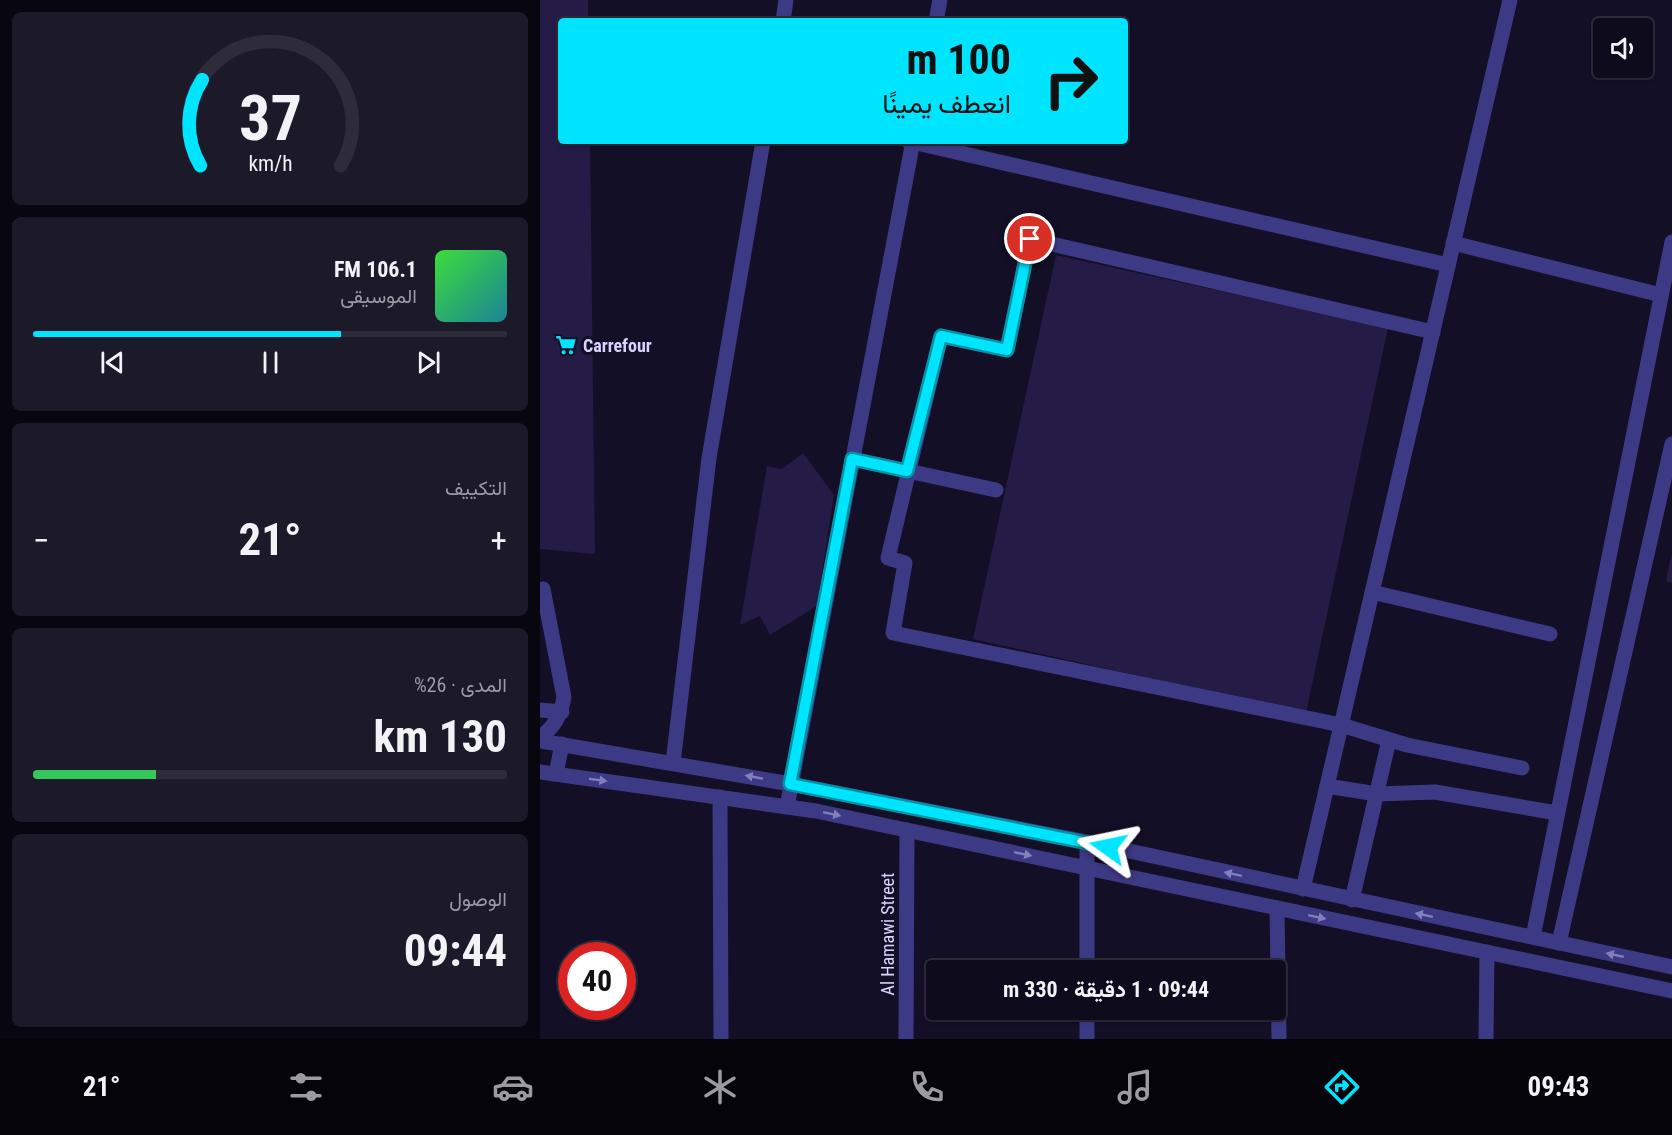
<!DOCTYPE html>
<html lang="ar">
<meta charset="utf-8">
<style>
body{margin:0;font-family:"Roboto Condensed",Vazirmatn,sans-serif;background:#1c1929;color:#f1f3f6;direction:rtl;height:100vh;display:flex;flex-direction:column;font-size:22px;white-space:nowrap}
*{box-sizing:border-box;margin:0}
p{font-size:20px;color:#9b9ba3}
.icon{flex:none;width:33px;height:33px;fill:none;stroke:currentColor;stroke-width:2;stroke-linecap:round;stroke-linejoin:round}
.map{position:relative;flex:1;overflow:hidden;direction:ltr}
.panel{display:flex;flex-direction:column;gap:12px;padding:12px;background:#08060f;width:540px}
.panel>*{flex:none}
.banner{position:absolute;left:18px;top:18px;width:570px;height:126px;border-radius:6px;box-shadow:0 2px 4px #0004,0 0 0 2px #2e2b3b;direction:rtl;background:#00e5ff;color:#111;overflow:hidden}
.fabs{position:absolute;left:1053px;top:18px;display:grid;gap:12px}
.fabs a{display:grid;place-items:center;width:60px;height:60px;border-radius:6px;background:#0e0b1c;box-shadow:0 2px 4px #0004,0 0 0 2px #2e2b3b;font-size:30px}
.speed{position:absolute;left:18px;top:942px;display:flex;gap:12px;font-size:30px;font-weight:700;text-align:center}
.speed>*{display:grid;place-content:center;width:78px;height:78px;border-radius:50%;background:#0e0b1c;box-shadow:0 2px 4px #0004,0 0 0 2px #2e2b3b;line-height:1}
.speed .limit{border:9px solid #d22;background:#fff;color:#111}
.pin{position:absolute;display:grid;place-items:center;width:51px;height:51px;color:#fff;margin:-26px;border:3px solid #fff;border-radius:50%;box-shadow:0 2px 6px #0007}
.me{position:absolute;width:66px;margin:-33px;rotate:282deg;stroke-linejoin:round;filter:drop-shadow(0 0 4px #0008)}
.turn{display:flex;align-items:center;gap:21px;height:126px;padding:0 18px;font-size:27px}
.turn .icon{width:78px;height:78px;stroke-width:2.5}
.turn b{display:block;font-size:42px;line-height:51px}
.big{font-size:45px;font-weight:700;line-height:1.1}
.panel .tile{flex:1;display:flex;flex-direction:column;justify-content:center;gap:9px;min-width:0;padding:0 21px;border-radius:9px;background:#1c1929}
.panel .dial{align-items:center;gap:0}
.dial svg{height:156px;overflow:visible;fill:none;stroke:#2e2b3b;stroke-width:7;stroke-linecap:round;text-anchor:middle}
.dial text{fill:#f1f3f6;stroke:none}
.song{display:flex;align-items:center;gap:18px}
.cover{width:72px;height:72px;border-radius:9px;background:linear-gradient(135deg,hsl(120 70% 55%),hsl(190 70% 35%))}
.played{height:6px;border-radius:3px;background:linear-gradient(90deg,#00e5ff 65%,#2e2b3b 65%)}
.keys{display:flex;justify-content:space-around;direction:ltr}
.heat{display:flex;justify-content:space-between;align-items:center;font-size:33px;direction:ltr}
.charge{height:9px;border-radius:4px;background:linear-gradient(90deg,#34c759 26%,#2e2b3b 0)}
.trip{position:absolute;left:386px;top:960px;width:360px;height:60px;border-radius:6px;background:#0e0b1c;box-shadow:0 2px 4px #0004,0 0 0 2px #2e2b3b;font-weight:700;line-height:60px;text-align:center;direction:rtl}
.menu{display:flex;height:96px;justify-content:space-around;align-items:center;background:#06040b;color:#9b9ba3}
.menu .icon{width:42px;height:42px}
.menu .on{color:#00e5ff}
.menu b{font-size:27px;color:#f1f3f6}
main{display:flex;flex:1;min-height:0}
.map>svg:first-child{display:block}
.building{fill:#241b47}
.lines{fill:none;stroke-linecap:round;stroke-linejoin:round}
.minor{stroke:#3d3a85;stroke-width:15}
.oneway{fill:#837fbc}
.route-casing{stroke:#0095a6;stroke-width:15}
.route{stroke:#00e5ff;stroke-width:10}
.labels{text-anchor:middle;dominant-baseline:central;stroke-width:6;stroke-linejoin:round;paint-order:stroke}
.poi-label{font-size:18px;font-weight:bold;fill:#d9d4ff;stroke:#130f26;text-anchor:start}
.street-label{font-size:18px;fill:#d9d4ff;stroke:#130f26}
</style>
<main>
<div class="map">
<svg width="1132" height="1039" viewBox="0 0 1132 1039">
<rect width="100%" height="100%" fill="#130f26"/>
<g class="building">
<path d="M0 0H48V21H21V141H50L55 554 0 549Z"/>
<path d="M516 255 848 328 766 713 433 639Z"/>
<path d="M263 453 294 495 277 606 230 635 220 616 200 625 227 466 242 469Z"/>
<path d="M1131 556H1132V583L1126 581Z"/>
</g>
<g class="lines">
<g class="minor">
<path d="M243 21 246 0"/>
<path d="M396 21 400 0"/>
<path d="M368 141 908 265"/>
<path d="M913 243 1121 295"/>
<path d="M893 332 490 239 467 350 401 336 348 558 365 563 353 633 801 725 867 745 982 768"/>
<path d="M312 459 456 490"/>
<path d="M832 592 1010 634"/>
<path d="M0 710 22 712"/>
<path d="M0 738C15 726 21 715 24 697L3 589"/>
<path d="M0 741 251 784 547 842 1132 967"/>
<path d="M133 763 169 458 223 141"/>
<path d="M0 772 276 811 1132 991"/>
<path d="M16 774 22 744"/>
<path d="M787 786 837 794 895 792 1017 813"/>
<path d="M180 797 181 1039"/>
<path d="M247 807 373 141"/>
<path d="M547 842V970"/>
<path d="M763 889 970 0"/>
<path d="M812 900 849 740"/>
<path d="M737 908 739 1039"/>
<path d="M993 937 1132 242"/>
<path d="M1019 943 1132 444"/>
<path d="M547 1010V1039"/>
<path d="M366 1039 367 830"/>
<path d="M946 1039 947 952"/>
</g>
</g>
<defs><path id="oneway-solid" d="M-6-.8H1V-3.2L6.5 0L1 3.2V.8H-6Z" transform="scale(1.5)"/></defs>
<g class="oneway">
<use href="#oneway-solid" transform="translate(214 777) rotate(-170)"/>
<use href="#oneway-solid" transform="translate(58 780) rotate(7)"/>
<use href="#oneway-solid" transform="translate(292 814) rotate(12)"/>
<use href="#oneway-solid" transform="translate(483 854) rotate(12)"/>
<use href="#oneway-solid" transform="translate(693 874) rotate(-168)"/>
<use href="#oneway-solid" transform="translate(884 915) rotate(-168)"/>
<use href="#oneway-solid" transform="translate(777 917) rotate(12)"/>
<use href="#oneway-solid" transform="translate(1075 955) rotate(-168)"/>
</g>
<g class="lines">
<g class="route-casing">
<path id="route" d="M490 239 467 350 401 336 367 471 312 459 250 784 568 847"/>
</g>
<use href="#route" class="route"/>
</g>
<defs>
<g id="supermarket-bare" transform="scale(1.62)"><path d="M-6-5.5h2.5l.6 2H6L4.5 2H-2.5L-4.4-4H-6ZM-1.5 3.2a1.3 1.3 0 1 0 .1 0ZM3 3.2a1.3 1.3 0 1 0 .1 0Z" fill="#00e5ff" stroke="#130f26" stroke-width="2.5" paint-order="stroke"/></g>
</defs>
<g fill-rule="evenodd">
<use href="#supermarket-bare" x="26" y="345"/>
</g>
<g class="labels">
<g class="poi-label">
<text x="43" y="345">Carrefour</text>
</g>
<g class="street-label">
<text transform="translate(347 934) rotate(-90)">Al Hamawi Street</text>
</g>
</g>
</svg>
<div class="fabs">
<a><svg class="icon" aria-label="sound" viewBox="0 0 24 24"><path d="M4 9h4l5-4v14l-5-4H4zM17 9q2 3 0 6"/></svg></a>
</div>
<div class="speed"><div class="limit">40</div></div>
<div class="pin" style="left:490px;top:239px;background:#d93025"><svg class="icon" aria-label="arrive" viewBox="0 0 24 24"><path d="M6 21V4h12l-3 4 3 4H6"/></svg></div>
<svg class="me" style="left:568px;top:847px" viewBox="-20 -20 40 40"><path d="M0-17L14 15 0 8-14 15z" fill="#00e5ff" stroke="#fff" stroke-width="4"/></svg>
<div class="trip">09:44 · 1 دقيقة · 330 m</div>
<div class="banner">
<div class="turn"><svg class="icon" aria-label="right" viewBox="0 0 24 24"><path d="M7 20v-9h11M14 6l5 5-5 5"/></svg><div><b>100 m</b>انعطف يمينًا</div></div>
</div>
</div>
<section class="panel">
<div class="tile dial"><svg viewBox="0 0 100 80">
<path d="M14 69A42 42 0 1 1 86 69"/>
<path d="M14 69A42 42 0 0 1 15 25" stroke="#00e5ff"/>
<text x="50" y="56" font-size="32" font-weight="700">37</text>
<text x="50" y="72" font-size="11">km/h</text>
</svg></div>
<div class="tile">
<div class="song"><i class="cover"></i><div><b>106.1 FM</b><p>الموسيقى</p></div></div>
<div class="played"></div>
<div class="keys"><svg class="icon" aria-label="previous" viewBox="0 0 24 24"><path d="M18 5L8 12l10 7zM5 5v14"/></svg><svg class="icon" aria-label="pause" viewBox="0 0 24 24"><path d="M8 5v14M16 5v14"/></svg><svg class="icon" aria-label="next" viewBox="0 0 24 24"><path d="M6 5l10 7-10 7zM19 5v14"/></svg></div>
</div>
<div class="tile"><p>التكييف</p>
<div class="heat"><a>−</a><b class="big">21°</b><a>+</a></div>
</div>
<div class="tile"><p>المدى · 26%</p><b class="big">130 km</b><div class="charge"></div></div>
<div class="tile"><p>الوصول</p><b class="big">09:44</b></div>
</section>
</main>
<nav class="menu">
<b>09:43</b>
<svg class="icon on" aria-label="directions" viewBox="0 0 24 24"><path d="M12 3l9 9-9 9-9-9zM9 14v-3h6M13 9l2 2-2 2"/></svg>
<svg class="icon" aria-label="music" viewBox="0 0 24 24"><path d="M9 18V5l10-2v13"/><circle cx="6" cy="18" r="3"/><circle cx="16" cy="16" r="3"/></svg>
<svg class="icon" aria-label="phone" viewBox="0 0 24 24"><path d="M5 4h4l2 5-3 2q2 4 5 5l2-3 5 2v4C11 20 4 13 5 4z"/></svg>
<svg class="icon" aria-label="climate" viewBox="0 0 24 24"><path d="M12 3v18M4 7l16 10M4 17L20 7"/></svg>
<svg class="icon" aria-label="car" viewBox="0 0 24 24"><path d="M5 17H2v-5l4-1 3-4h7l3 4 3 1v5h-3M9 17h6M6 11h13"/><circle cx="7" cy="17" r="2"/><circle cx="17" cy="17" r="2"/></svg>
<svg class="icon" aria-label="filters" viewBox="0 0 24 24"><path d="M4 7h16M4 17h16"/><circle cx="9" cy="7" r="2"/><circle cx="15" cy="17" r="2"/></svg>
<b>21°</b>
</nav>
